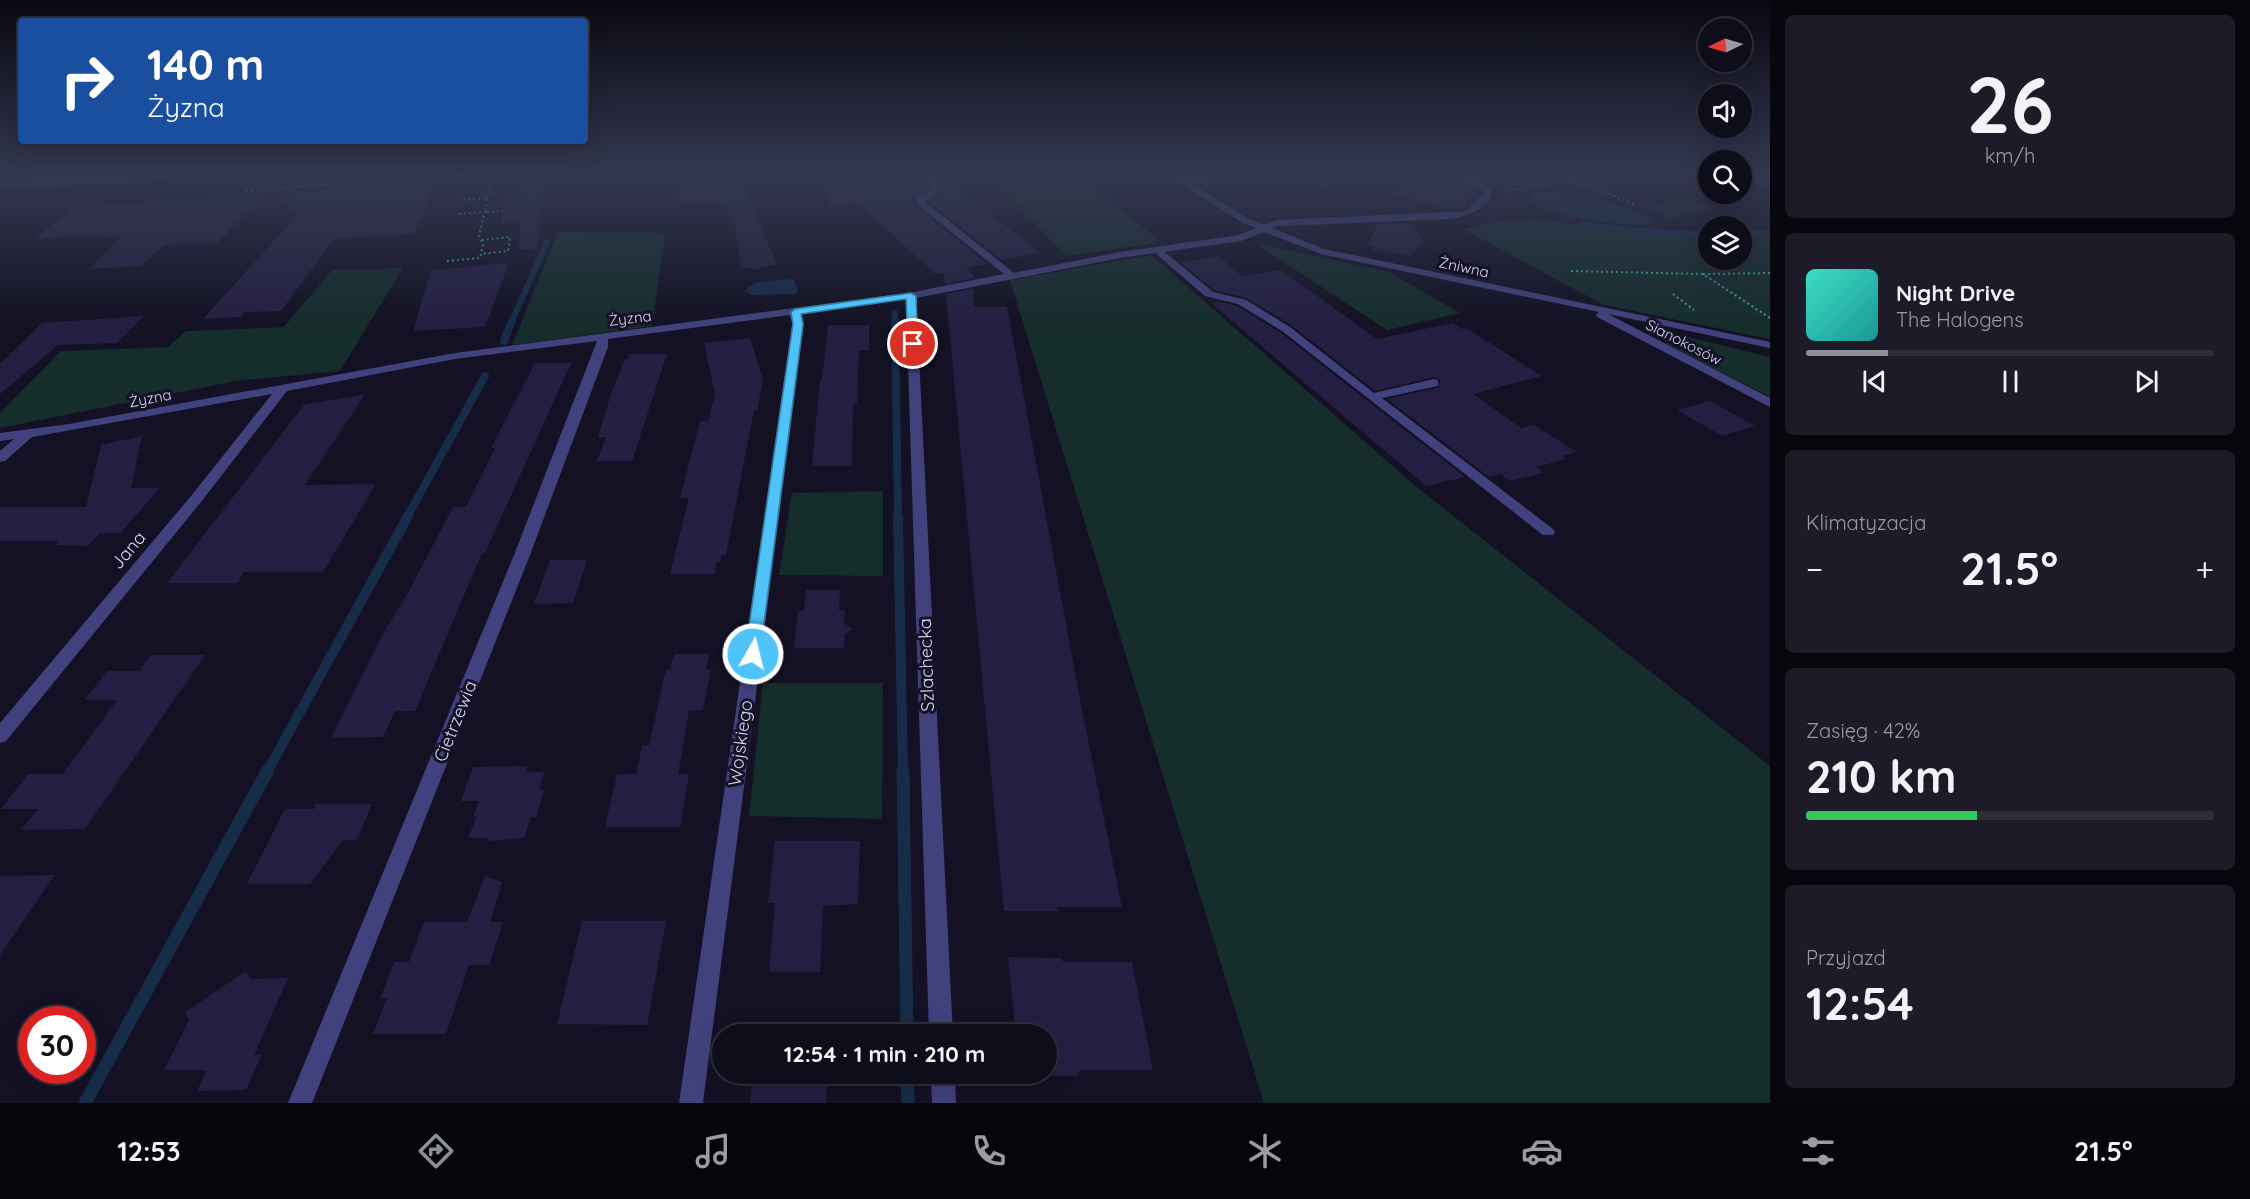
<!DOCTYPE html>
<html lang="pl">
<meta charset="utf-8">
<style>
body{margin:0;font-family:Quicksand,sans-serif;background:#1c1b27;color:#f1f3f6;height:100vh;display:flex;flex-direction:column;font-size:22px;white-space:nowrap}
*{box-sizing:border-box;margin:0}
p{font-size:20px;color:#9b9ca2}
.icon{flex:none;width:33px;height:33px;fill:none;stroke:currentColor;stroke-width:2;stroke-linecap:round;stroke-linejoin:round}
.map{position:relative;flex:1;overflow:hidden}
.sheet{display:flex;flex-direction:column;gap:15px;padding:15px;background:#08070e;width:480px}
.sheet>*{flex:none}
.guide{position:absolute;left:18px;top:18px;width:570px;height:126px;border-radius:6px;box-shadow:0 6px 24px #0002,0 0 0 2px #2e2d39;background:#1a4fa0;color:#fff;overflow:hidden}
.needle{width:39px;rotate:265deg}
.buttons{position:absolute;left:1698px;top:18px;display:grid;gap:12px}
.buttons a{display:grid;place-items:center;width:54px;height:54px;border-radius:50%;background:#0e0d1a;box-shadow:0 6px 24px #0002,0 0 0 2px #2e2d39;font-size:30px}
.speed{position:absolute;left:18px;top:1006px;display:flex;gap:12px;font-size:30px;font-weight:700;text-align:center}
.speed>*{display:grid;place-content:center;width:78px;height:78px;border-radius:50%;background:#0e0d1a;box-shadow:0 6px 24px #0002,0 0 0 2px #2e2d39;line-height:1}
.speed .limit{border:9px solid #d22;background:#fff;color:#111}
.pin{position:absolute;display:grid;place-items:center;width:51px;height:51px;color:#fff;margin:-26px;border:3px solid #fff;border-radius:50%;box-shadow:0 2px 6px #0007}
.me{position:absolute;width:66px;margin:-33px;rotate:8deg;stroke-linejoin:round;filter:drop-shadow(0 0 4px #0008)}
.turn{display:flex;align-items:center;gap:21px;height:126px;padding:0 30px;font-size:27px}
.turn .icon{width:78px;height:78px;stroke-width:2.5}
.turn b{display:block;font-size:42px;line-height:51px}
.big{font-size:45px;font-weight:700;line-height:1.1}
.sheet .widget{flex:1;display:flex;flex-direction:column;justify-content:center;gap:9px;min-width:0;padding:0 21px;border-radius:9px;background:#1c1b27}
.sheet .dial{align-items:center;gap:0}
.dial b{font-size:78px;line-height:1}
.song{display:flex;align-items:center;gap:18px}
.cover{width:72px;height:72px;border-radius:9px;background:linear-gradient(135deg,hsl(170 70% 55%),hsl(180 70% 35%))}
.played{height:6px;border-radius:3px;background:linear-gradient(90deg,#8c9099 20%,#2e2d39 20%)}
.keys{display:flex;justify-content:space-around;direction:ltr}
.heat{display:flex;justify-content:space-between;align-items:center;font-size:33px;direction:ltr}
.charge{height:9px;border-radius:4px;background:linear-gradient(90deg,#34c759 42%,#2e2d39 0)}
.trip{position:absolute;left:712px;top:1024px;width:345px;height:60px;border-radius:30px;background:#0e0d1a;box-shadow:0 6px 24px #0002,0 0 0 2px #2e2d39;font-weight:700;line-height:60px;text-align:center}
.dock{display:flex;height:96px;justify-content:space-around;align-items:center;background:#06050a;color:#9b9ca2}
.dock .icon{width:42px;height:42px}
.dock .current{color:#8c9099}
.dock b{font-size:27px;color:#f1f3f6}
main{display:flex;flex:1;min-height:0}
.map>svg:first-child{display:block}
.green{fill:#152d2b}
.water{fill:#162c49}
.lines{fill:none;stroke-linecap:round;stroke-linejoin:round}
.stream-far3{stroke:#162c49;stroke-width:6}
.stream-far2{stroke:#162c49;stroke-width:8}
.stream-far1{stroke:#162c49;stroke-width:10}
.stream{stroke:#162c49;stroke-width:13}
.building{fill:#241f42}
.path{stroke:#3daa9e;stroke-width:2;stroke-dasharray:2 3;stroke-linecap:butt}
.service{fill:#41427d;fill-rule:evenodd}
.minor{fill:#41427d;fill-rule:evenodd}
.route{fill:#4fc3f7;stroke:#337fa1;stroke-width:1.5}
.labels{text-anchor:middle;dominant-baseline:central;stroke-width:6;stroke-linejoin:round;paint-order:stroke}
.far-street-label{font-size:15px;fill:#dad8fb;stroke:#131123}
.street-label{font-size:18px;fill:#dad8fb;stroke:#131123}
</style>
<main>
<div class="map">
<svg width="1770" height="1103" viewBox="0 0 1770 1103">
<rect width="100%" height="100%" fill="#131123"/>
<g class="green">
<path d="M1034 173H1073L1162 242 1066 256 993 179Z"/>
<path d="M1688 198 1714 208 1670 218 1644 207Z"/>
<path d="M1534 219 1647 234 1708 237V260H1742V236L1770 234V339L1604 305 1463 229 1502 221Z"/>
<path d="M558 232 665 233 652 326 512 345Z"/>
<path d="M1255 243 1389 272 1460 313 1387 330Z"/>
<path d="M1151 255 1418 488 1770 766V1103H1264L1010 280Z"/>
<path d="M403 268 340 371 236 381 0 428V413L61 351 168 347 186 331 284 327 332 270Z"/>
<path d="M1656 329 1770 357V397L1668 345Z"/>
<path d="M883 491V576L779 575 792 493Z"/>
<path d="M763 683H883L882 819 749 816Z"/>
</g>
<g class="water">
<path d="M1545 192C1567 193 1643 205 1654 222 1637 230 1552 217 1536 205 1533 203 1532 200 1530 198L1532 195Z"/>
<path d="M790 279 794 280 798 291 796 294 752 295 744 291 755 283Z"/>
</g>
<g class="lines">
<g class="stream-far3">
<path d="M1583 224 1626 230 1708 235"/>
<path d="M1742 233 1770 232"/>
<path d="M895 313V323"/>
<path d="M511 323 547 242"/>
</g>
<g class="stream-far2">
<path d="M895 321 898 517"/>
<path d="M504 341 512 321"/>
<path d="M407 517 485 376"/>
</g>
<g class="stream-far1">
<path d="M898 516 903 772"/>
<path d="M267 772 408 516"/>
</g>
<g class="stream">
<path d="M903 770 907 1035"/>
<path d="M907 1074 908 1103"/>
<path d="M85 1103 268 770"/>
</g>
</g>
<g class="building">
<path d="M681 173H725L728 183 726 173H738L777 264 757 269 741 267 734 219 721 203 708 205 692 201 679 202Z"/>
<path d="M826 173H908L911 176 919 175 928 190 914 196 917 207 987 264 966 268 975 278 945 284 944 273 936 274 858 204 830 207Z"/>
<path d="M1431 173H1447L1478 191 1459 209 1449 210 1395 195 1406 176Z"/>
<path d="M932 174H936L1040 252 1002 260 929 202 942 193Z"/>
<path d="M546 176 537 250 519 249 520 222 501 224 506 198 522 197 523 178Z"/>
<path d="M435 182 414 234 334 239 281 311 245 312 240 317 203 319 298 214 277 194Z"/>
<path d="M264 196 217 243 164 245 141 266 90 269 121 236 96 238 99 235 35 239 74 207Z"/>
<path d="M1411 223 1424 242 1409 256 1372 250 1373 247 1366 246 1379 224Z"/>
<path d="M1218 256 1242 276 1281 270 1377 339 1453 323 1461 329 1466 328 1542 376 1473 394 1521 428 1534 425 1577 452 1562 456 1566 459 1536 467 1544 473 1510 481 1501 474 1489 477 1387 399 1438 388 1440 379 1433 377 1375 391 1291 325 1247 298 1214 290 1180 262Z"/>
<path d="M509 263 485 327 413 331 431 270Z"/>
<path d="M974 289 973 307H1007L1082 710 1122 907H1057L1058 911H1004L946 294Z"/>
<path d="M1219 302 1237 306 1281 333 1465 477 1426 486 1211 303Z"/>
<path d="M144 316 117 343 58 345 0 394V364L42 323Z"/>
<path d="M828 325H869V350H859L857 404H853L852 466H812L820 379H822Z"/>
<path d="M750 338 763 380 757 410H754L726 555H721L720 562H716L715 574H670L689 498H680L700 421H708L715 394 704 343Z"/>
<path d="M629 354H667L632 461H597L606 437H598L611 394 625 359H627Z"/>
<path d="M535 363H571L485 553H482L415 711H395L383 737 331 738 384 632 409 591 453 507H466L495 448H491Z"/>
<path d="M365 394 305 485 376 484 323 572H244L237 583H167L304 405Z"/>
<path d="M1710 401 1755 426 1722 436 1677 410Z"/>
<path d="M142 436 131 488H160L120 533H100L88 546 55 545 59 541H0V507H86L101 445Z"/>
<path d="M550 560H587L573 603 534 604Z"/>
<path d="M806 590H840L839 610 845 611 844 623 852 629 844 635V648H794L798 611H804Z"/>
<path d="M674 654H709L706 669H711L703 710H689L678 774H689L680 827H605L617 774H636L642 746H649L666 669H670Z"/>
<path d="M151 655H205L85 829 21 830 38 809H1L28 774H63L117 700H85L107 671H139Z"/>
<path d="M527 766 526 772H544L539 790H544L536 817H531L524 838 490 841 488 838H468L477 816 473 817 479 801H461L473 767Z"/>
<path d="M316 804H372L357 840H343L310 884H247L285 809H314Z"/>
<path d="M775 841H860L858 904 823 906 820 972H769L775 903H768Z"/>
<path d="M55 875 23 921 0 955V876Z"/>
<path d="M485 876 502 882 490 922H503L489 965H469L446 1034H373L387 998 380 999 394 962H409L424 922H467Z"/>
<path d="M582 921H666L647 1025 557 1024Z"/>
<path d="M1008 957 1062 958 1063 962H1132L1153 1070H1079V1076L1019 1075 1047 1074V1035H1016Z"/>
<path d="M246 971 250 979 288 978 254 1055 262 1054 246 1090 197 1091 207 1070H164L189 1020 185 1012Z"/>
<path d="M753 1074H827L826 1103H750Z"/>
</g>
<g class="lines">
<g class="path">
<path d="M1546 173 1587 188"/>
<path d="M1558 173 1636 205"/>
<path d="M1568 175 1583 174"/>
<path d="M1303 177 1306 176 1325 188"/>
<path d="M1260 182 1310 173"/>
<path d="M246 191 489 173"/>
<path d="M1503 192 1573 180"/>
<path d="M487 198 491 183 490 173"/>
<path d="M463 200 487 198 485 212 503 211"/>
<path d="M459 214 485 212 479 236 483 244 481 254"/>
<path d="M447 261 480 258 481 254 508 251 510 237 480 240"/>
<path d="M1571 271 1703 274"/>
<path d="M1770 273 1703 274 1770 318"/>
<path d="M1673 294 1694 310"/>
</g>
<path class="service" d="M1154 248H1160L1213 292 1246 300 1290 327 1374 393 1434 379 1438 380V386L1382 398 1553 529 1555 532 1553 535H1543L1282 331 1238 304 1205 296 1154 252Z"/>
<g class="minor">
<path d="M186 173H244L240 176 0 188V182Z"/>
<path d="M920 173H929L940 192 925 202 1014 273 1120 252 1239 235 1256 228 1243 223 1164 173H1174L1187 181 1230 173H1249L1194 185 1249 219 1264 225 1277 220 1466 211 1484 192 1449 173C1465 173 1481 180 1492 191 1490 210 1465 216 1450 219L1278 226 1272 228 1324 249 1770 342V348L1608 314 1770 398V407L1597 317 1596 315 1599 312 1321 254 1264 232 1241 241 1120 258 916 298 953 1035H929L906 299 801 313 804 324 703 1103H679L792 324 790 315 608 339V347L530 555 312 1103H288L514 555 597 341 455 359 287 391 201 502 6 741 0 743V723L191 496 272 394 32 437 5 461 0 462V451L14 439 0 441V433L69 424 455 353 914 292 1004 274 918 205 916 197 931 191Z"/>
<path d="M1742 174 1770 181V187L1742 179Z"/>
<path d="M931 1074H955L956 1103H932Z"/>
</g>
</g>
<linearGradient id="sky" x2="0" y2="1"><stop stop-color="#0a0913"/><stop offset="0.53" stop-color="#333850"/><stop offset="1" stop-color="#333850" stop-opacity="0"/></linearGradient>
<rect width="1770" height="328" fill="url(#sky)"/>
<path class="route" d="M911 293 916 296 918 344 913 347 908 344 906 299 801 314 803 324 760 654 758 658H747L745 654 793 324 791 312 795 309Z"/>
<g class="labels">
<g class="far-street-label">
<text transform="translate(1464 267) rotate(12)">Żniwna</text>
<text transform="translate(630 318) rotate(-7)">Żyzna</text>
<text transform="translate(1684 342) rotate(27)">Sianokosów</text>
<text transform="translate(150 398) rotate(-11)">Żyzna</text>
</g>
<g class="street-label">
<text transform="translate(128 550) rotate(-50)">Jana</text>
<text transform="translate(926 665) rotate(-92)">Szlachecka</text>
<text transform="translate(455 721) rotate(-68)">Cietrzewia</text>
<text transform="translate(740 743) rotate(-82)">Wojskiego</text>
</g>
</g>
</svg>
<div class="buttons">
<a><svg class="needle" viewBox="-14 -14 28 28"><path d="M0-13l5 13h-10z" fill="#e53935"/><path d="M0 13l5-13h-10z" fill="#9b9ca2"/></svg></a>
<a><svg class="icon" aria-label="sound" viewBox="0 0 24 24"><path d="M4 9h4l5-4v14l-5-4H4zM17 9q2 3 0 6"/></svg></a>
<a><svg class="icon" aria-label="search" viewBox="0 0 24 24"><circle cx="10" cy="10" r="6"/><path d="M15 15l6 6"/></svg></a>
<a><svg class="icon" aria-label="layers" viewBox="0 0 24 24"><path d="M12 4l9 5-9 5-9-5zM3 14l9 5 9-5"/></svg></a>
</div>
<div class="speed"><div class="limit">30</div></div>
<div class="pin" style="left:913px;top:344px;background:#d93025"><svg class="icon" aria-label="arrive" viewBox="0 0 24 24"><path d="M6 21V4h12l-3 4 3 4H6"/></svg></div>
<svg class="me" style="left:753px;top:654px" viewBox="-20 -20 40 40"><circle r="17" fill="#4fc3f7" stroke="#fff" stroke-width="3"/><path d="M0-11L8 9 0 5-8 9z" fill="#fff"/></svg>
<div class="trip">12:54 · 1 min · 210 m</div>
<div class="guide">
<div class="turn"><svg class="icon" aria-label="right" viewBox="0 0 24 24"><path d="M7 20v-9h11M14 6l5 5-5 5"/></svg><div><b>140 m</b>Żyzna</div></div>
</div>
</div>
<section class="sheet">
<div class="widget dial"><b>26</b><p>km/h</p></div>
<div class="widget">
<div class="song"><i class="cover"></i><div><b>Night Drive</b><p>The Halogens</p></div></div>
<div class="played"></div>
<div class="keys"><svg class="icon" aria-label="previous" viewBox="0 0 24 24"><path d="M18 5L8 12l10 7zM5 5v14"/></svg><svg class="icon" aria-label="pause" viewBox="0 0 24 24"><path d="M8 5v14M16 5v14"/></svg><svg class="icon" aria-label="next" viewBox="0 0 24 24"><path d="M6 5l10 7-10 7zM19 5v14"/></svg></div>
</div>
<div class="widget"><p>Klimatyzacja</p>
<div class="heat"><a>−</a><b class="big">21.5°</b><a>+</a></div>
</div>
<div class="widget"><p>Zasięg · 42%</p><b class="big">210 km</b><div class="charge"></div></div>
<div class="widget"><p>Przyjazd</p><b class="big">12:54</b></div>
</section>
</main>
<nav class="dock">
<b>12:53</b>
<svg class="icon current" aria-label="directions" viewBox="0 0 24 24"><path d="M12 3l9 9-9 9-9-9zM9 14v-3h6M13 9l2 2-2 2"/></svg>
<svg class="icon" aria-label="music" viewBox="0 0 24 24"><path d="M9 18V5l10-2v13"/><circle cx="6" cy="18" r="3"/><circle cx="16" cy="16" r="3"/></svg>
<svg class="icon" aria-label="phone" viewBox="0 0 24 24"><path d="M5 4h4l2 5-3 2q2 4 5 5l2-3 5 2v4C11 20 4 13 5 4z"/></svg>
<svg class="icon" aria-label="climate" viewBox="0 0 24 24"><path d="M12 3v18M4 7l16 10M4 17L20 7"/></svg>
<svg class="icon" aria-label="car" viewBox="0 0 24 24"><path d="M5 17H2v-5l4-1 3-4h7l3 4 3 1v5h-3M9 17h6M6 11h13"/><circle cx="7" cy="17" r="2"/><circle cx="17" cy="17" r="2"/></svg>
<svg class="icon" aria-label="filters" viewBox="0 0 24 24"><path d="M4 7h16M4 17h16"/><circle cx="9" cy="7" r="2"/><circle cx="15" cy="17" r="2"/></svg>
<b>21.5°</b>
</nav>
